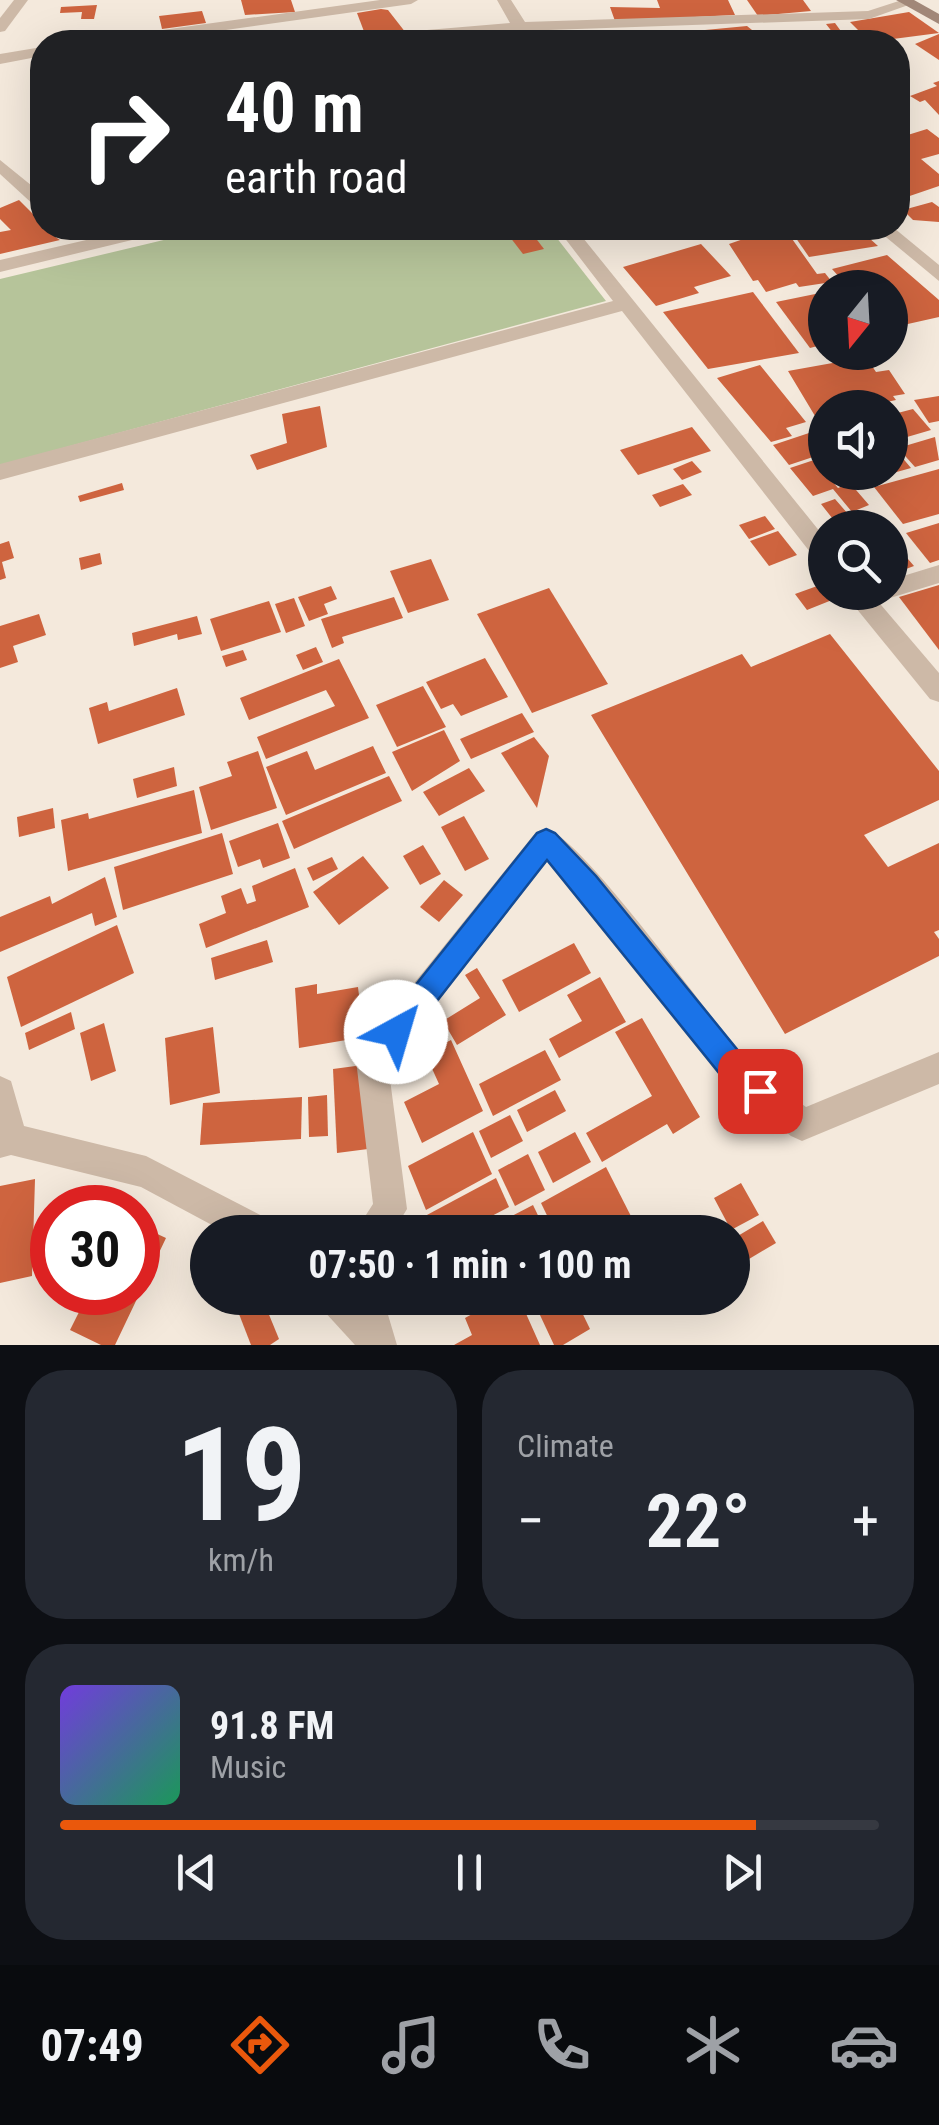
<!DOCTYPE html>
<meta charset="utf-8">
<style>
body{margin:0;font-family:"Roboto Condensed",sans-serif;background:#242831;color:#f1f3f6;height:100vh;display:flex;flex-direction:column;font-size:38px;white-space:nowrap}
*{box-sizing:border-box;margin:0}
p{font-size:32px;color:#9ea1a6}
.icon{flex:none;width:55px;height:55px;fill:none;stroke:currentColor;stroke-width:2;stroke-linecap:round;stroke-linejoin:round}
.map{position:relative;height:1345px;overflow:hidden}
.sheet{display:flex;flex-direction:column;gap:25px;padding:25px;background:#0d0f14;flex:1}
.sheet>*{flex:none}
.hud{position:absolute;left:30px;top:30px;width:880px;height:210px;border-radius:40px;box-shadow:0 10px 40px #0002;background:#202124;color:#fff;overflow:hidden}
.needle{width:65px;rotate:198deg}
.buttons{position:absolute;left:808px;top:270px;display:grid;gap:20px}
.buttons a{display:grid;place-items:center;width:100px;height:100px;border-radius:50%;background:#171b24;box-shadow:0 10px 40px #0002;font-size:50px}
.speed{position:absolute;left:30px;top:1185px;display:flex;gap:20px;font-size:50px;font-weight:700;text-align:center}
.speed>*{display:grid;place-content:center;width:130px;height:130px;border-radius:50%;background:#171b24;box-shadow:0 10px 40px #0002;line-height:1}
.speed .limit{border:15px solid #d22;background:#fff;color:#111}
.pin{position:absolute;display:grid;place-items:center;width:85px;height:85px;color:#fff;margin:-42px;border-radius:20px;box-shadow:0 5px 15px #0006}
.me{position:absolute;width:110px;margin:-55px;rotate:39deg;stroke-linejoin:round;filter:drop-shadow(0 0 8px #0008)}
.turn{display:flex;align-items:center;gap:35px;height:210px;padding:0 30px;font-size:45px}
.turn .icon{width:130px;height:130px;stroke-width:2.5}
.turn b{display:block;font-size:70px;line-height:85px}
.big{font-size:75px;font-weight:700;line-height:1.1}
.sheet .widget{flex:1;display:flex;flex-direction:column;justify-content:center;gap:15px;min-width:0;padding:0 35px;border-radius:40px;background:#242831}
.sheet .dial{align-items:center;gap:0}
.dial b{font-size:130px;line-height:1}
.song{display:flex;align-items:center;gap:30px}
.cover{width:120px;height:120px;border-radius:15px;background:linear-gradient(135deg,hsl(260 70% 55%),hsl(150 70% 35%))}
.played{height:10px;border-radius:5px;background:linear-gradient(90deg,#ea580c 85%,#363941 85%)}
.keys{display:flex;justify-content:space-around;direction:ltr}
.heat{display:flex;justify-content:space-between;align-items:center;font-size:55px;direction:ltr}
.sheet .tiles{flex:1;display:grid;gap:25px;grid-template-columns:1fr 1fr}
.widget:last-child{grid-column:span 2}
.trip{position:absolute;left:190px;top:1215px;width:560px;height:100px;border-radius:50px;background:#171b24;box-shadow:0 10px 40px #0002;font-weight:700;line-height:100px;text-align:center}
.tabs{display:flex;height:160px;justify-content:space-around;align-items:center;background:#090b0e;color:#9ea1a6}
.tabs .icon{width:70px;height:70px}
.tabs .active{color:#ea580c}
.tabs b{font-size:45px;color:#f1f3f6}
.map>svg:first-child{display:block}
.green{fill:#b6c49a}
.building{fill:#ce643f}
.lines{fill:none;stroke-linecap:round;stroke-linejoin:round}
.street{fill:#cdb9a7;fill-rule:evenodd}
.secondary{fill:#a18778;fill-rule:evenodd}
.route{fill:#1a73e8;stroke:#114b97;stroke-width:2.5}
</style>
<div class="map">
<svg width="939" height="1345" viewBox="0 0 939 1345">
<rect width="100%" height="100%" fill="#f4e9dc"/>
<path class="green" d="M214 228H549L606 301 0 465V279Z"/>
<g class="building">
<path d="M241 0H291L295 12 245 15Z"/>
<path d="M657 0H728L735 15 615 21 610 7 660 8Z"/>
<path d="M747 0H803L811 11 758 16Z"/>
<path d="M97 5 94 19H81L82 12 60 13 61 7Z"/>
<path d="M381 9 388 10 413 42H368L357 13Z"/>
<path d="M202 11 206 23 162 29 159 16Z"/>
<path d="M909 12 939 33 870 42 850 22Z"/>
<path d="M835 23 843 34 836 35 839 38 811 42 806 35 833 33 826 24Z"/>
<path d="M747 26 767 42H712L705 36V30Z"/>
<path d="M620 31 633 42H515L513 37Z"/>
<path d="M217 33 220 42H164V40Z"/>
<path d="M939 34V60L915 44Z"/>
<path d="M939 81V115L925 100 920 102 910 96 937 86 933 83Z"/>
<path d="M927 129 939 138V154L921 159 939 174V186L898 200V138Z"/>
<path d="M19 200 42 223V228L60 240 0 254V232L11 230 0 219V208Z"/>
<path d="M932 202 939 207V222L913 220 903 210Z"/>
<path d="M503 228H528L544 249 523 254Z"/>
<path d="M634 228H663L666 233 639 237Z"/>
<path d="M789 228H858L878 246 809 257Z"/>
<path d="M752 236 755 240 790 236 817 274 825 273 832 282 799 287 796 283 766 292 758 280 753 281 729 244Z"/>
<path d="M701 244 731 276 694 287 699 293 656 306 623 267Z"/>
<path d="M887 255 939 300V317L890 328V288H849L832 269Z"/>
<path d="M753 292 799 353 708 369 663 312Z"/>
<path d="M825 292V344L810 348 776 302Z"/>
<path d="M866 357 876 372 889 370 905 394 893 396 896 400 859 408H825V414L815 416 788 371Z"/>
<path d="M760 365 806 422 786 428 792 436 771 442 717 378Z"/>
<path d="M939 396V421L929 423 914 400Z"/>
<path d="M320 406 327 447 257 470 250 455 287 443 282 414Z"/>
<path d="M913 409 931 430 890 442V415Z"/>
<path d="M692 427 711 451 638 475 620 450Z"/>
<path d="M809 433 825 453 789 465 773 445Z"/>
<path d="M935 437 939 460 915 467 898 448Z"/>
<path d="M895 449 911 468 861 482 853 472H890V450Z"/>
<path d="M814 460 838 488 850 483 869 505 852 512 833 489 813 496 790 468Z"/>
<path d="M692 461 702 472 682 480 673 469Z"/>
<path d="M939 469V514L903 524 874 487Z"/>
<path d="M122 483 124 490 80 502 78 496Z"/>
<path d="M683 484 692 495 660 507 652 495Z"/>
<path d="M835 499 855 522 877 514 889 528H840L821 504Z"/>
<path d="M765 516 775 529 749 539 739 525Z"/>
<path d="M939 523V560L930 563 906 533Z"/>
<path d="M890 529 902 542 896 545 914 566 890 575Z"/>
<path d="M778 531 797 555 769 566 750 541Z"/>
<path d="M9 541 14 558 2 562 6 578 0 580V544Z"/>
<path d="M100 553 102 564 81 570 79 558Z"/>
<path d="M431 559 449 600 408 613 390 571Z"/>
<path d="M820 585 832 600 807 610 795 594Z"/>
<path d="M939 585V650L899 597Z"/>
<path d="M331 586 337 599 324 604 328 614 309 621 298 597Z"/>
<path d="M549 588 608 684 532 713 477 614Z"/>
<path d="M394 597 403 618 342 637 344 643 332 648 321 619Z"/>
<path d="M294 598 305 626 286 633 275 604Z"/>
<path d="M269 601 281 632 221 651 210 619Z"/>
<path d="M39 614 46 635 13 646 18 662 0 668V626Z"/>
<path d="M197 616 202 634 178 640 177 634 134 646 132 633Z"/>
<path d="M830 634 939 771V800L864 835 888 867 939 843V930L934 932 939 939V956L785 1034 591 715 742 654 751 667Z"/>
<path d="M316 647 323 662 303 670 296 655Z"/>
<path d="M243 650 247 660 226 667 222 656Z"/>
<path d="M485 658 508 697 461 716 453 704 441 709 426 682Z"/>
<path d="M339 659 369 718 266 759 257 737 335 706 326 690 249 720 240 698Z"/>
<path d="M423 686 446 727 397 747 376 705Z"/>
<path d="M177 688 185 715 98 744 89 708 107 702 109 711Z"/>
<path d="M522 713 534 732 471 759 460 739Z"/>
<path d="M444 730 460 761 412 791 392 752Z"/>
<path d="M534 737 549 756 537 808 501 753Z"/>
<path d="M373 746 386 773 286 815 266 767 307 751 315 770Z"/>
<path d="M258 751 277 808 211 830 199 787 232 776 227 762Z"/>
<path d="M174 767 177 786 137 798 133 779Z"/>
<path d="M469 768 485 791 439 816 423 792Z"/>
<path d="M389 776 402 801 294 849 282 821Z"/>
<path d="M194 790 202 833 68 871 61 820 88 813 89 819Z"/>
<path d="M53 808 55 828 19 837 17 817Z"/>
<path d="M464 816 489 859 465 871 441 827Z"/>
<path d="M278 823 290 858 263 868 260 859 238 867 229 841Z"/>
<path d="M222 833 233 874 123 910 114 867Z"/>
<path d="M423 845 441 874 420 885 403 856Z"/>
<path d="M363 856 389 888 339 925 313 892Z"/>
<path d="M332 857 338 869 313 881 307 868Z"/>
<path d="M295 868 309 907 206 948 199 924 226 913 221 896 241 888 247 904 256 901 252 886Z"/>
<path d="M105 877 117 917 95 926 92 913 0 952V917L50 896 52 904Z"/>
<path d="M444 880 463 895 439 922 420 907Z"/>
<path d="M117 925 134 973 21 1027 7 977Z"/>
<path d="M267 940 273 962 215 980 211 958Z"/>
<path d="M574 943 591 973 519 1012 502 980Z"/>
<path d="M477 968 506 1015 457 1045 443 1021 480 998 465 975Z"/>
<path d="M600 977 626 1022 559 1058 549 1039 582 1021 567 995Z"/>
<path d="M317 984V994L358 987 364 1037 299 1048 295 988Z"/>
<path d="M71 1012 75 1029 29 1050 25 1033Z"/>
<path d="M642 1018 700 1117 673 1134 667 1124 602 1162 586 1133 652 1096 615 1032Z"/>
<path d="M104 1023 116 1071 91 1081 80 1033Z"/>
<path d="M213 1027 220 1093 170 1105 165 1038Z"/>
<path d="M451 1040 483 1111 422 1143 404 1102 439 1084 425 1053Z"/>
<path d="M545 1050 561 1080 493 1116 479 1084Z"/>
<path d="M363 1065 368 1149 337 1153 333 1069Z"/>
<path d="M555 1090 566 1111 527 1132 517 1110Z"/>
<path d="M327 1095 328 1136 309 1137 308 1097Z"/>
<path d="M302 1097 301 1139 200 1145 203 1103Z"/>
<path d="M510 1115 523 1141 491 1158 479 1131Z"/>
<path d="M473 1132 492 1174 426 1210 408 1166Z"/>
<path d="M575 1132 591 1162 553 1183 538 1152Z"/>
<path d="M528 1154 545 1190 515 1206 498 1170Z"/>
<path d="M606 1167 639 1232H555L541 1203Z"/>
<path d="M496 1178 509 1207 461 1232H432L425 1216Z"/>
<path d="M35 1179 32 1276 0 1283V1186Z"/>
<path d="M741 1183 759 1215 731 1230 714 1198Z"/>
<path d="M533 1205 546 1232H515L508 1218Z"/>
<path d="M414 1216 421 1232H392L391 1229Z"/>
<path d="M763 1221 776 1243 749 1259 736 1237Z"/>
<path d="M138 1225 166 1238 115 1345H101L70 1330 89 1292H138Z"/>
<path d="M501 1298H519L540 1345H454L472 1335 465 1318Z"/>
<path d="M532 1298H575L590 1329 563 1345H554Z"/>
<path d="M585 1298H621L593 1314Z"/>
<path d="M263 1300 279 1339 270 1345H251L239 1314Z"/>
</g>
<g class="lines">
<g class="street">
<path d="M14 0H28L5 31 0 32V18Z"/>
<path d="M380 0H418L411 4 141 42H104L112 37Z"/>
<path d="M497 0H511L525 22 868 11 902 0 914 3 869 19 520 31 427 40 419 35 427 30 510 23Z"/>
<path d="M42 47V56L0 64V54Z"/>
<path d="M0 160 42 194V208L36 207 0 174Z"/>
<path d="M138 228H168L165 232 0 272V260Z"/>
<path d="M557 228H575L825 538V564L817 561 622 311 0 480V464L613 301Z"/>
<path d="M875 228H894L939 265V281Z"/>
<path d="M939 565V583L890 598 880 592H890V580Z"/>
<path d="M843 592H870L939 673V702L930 699Z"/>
<path d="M546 828C588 844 707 1015 746 1059 762 1078 786 1092 806 1107L939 1052V1084L802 1141 791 1136 727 1085 547 862 388 1064 407 1209 393 1232H355L373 1204 356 1060 361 1049 536 832Z"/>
<path d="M0 1076 11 1081 24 1126 146 1156 270 1220 275 1232H225L141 1187 11 1155 0 1158Z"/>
<path d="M318 1298H383L397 1345H355L323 1310Z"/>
</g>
<path class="secondary" d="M896 0H914L939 14V24Z"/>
</g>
<path class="route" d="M546 829 555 833 596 876 749 1064 770 1081 774 1091 770 1101 760 1105 728 1084 547 860 405 1042 396 1046 386 1042 382 1032 386 1022 537 833Z"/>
</svg>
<div class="buttons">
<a><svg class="needle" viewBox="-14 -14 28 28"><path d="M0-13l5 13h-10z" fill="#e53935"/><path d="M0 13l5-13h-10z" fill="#9ea1a6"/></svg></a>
<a><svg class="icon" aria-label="sound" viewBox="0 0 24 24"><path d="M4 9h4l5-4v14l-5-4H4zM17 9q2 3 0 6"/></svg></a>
<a><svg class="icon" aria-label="search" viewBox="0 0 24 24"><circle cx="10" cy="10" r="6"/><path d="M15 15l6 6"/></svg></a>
</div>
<div class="speed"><div class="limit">30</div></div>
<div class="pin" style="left:760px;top:1091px;background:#d93025"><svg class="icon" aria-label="arrive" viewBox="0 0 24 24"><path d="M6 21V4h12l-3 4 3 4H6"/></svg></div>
<svg class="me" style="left:396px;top:1032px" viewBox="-20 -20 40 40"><circle r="19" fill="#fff"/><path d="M0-13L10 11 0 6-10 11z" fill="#1a73e8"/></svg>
<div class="trip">07:50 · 1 min · 100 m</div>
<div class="hud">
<div class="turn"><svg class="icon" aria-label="right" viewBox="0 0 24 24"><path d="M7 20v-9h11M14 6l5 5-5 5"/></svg><div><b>40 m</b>earth road</div></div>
</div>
</div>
<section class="sheet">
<div class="tiles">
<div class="widget dial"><b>19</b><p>km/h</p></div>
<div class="widget"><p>Climate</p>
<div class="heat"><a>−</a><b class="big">22°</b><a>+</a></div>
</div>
<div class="widget">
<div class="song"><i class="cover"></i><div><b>91.8 FM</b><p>Music</p></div></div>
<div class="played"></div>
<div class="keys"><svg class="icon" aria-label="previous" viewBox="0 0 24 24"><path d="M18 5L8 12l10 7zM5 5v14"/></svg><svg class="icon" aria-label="pause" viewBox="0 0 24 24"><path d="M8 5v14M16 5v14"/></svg><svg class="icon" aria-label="next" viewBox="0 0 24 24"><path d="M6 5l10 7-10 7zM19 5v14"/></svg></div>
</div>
</div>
</section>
<nav class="tabs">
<b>07:49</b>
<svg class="icon active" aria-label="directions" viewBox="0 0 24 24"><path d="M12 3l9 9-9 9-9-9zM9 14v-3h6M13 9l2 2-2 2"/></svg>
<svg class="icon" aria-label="music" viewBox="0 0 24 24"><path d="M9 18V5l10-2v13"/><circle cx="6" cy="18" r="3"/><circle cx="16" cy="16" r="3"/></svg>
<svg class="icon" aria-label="phone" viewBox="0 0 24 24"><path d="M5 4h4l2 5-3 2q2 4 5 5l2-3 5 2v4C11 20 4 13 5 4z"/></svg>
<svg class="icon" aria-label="climate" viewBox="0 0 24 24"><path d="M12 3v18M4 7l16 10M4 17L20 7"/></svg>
<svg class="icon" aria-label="car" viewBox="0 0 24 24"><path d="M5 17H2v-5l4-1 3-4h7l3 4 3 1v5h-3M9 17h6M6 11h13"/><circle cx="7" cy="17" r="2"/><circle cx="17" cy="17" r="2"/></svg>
</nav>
